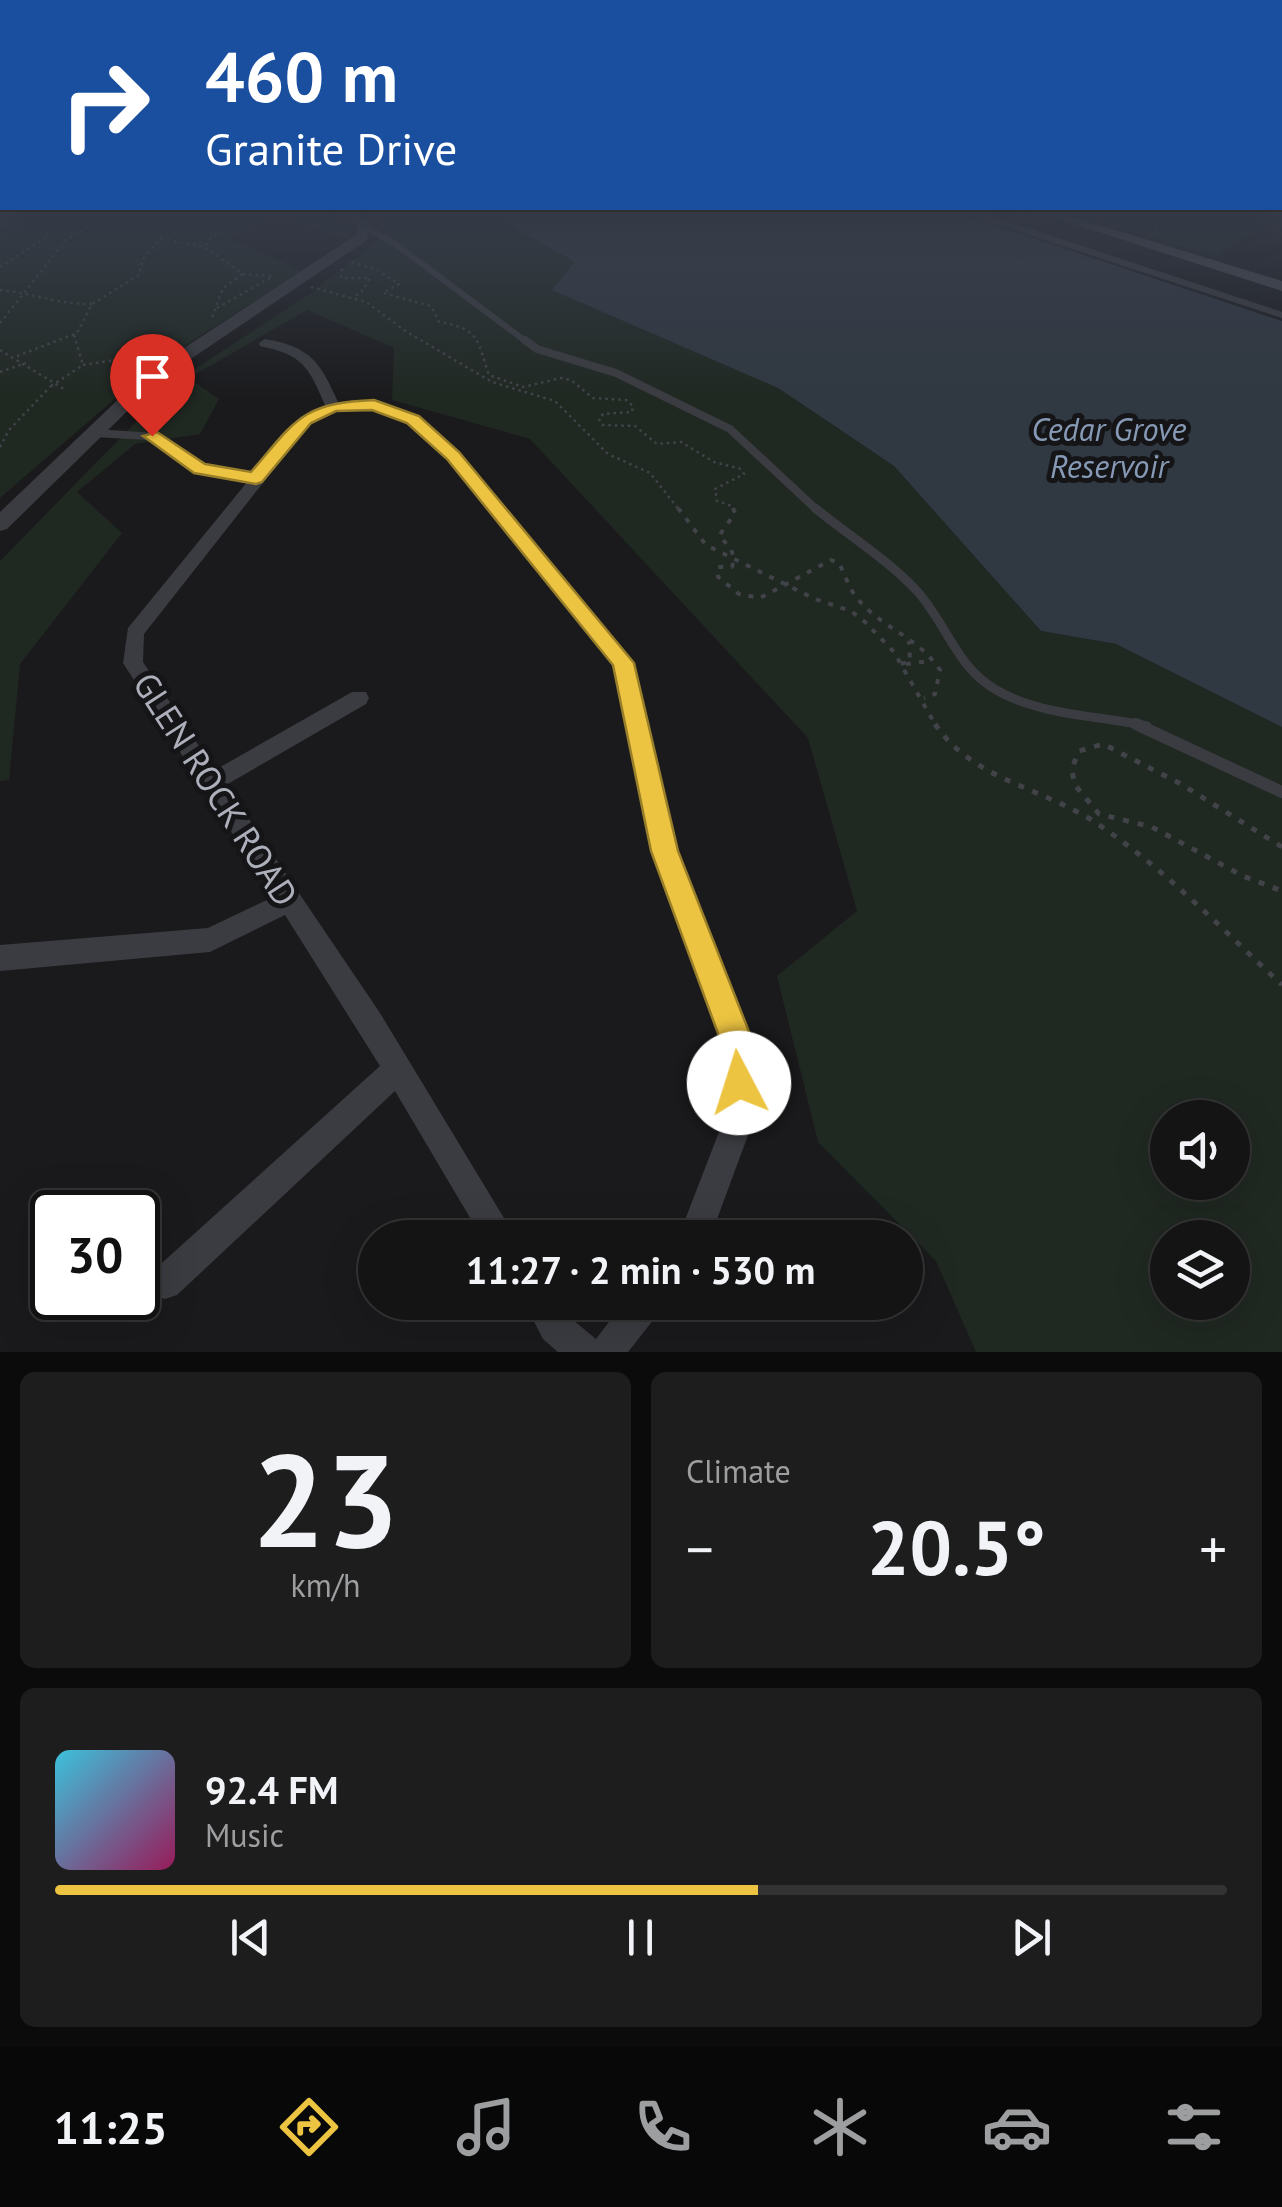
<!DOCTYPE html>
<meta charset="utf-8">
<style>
body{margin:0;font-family:"PT Sans",sans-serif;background:#1d1d1e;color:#f1f3f6;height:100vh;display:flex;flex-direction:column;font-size:38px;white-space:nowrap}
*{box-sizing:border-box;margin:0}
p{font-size:32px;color:#9d9ea0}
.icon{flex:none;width:55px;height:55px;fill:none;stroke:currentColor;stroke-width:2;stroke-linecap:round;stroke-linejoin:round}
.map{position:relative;height:1352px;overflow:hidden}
.sheet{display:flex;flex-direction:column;gap:20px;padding:20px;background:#0b0b0c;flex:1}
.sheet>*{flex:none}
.banner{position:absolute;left:0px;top:0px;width:1282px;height:210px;box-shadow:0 10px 40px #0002,0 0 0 2px #333334;background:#1a4fa0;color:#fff;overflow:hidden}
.tools{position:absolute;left:1150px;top:1100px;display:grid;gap:20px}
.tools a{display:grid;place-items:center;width:100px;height:100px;border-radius:50%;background:#141415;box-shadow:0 10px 40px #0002,0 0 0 2px #333334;font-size:50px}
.speed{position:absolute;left:30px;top:1190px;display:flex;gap:20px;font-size:50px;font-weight:700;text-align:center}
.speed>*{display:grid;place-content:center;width:130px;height:130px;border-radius:50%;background:#141415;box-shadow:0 10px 40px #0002,0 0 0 2px #333334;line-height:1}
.speed .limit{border:5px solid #111;border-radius:15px;background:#fff;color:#111}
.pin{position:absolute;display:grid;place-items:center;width:85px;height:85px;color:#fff;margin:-102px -42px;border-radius:50% 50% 50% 0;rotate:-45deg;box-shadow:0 0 10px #0007}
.pin .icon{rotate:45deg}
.me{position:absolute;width:110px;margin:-55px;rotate:355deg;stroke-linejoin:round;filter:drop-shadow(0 0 8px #0008)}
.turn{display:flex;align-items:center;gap:35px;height:210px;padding:0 40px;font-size:45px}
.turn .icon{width:130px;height:130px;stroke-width:2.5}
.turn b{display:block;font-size:70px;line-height:85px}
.big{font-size:75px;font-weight:700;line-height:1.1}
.sheet .widget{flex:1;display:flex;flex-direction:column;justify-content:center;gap:15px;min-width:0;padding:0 35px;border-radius:15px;background:#1d1d1e}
.sheet .dial{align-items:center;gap:0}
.dial b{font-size:130px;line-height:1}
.song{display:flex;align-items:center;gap:30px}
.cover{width:120px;height:120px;border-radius:15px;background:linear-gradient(135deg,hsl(190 70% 55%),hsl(330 70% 35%))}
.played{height:10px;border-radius:5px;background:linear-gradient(90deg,#edc441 60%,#333334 60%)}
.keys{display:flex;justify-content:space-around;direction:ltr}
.heat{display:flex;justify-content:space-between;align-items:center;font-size:55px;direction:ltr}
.sheet .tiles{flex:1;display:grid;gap:20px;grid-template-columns:1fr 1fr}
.widget:last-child{grid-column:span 2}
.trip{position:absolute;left:358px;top:1220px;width:565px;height:100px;border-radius:50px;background:#141415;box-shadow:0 10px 40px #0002,0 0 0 2px #333334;font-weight:700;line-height:100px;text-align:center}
.menu{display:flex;height:160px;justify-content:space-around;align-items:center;background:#080808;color:#9d9ea0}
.menu .icon{width:70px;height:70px}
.menu .active{color:#edc441}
.menu b{font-size:45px;color:#f1f3f6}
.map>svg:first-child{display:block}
.green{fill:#202822;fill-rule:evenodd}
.water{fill:#303841}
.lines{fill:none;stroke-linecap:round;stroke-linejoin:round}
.path-far2{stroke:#414348;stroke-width:2.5;stroke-dasharray:2.5 4;stroke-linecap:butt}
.path-far1{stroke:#414348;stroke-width:4;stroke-dasharray:5 8;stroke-linecap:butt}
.path{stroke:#414348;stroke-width:5;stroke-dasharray:6 9;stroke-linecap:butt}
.service-far3{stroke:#3b3c41;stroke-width:6}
.service-far2{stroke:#3b3c41;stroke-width:8}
.service-far1{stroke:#3b3c41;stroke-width:9}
.service{stroke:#3b3c41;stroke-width:12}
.minor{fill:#3b3c41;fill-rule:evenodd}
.tertiary{fill:#3b3c41;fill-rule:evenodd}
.secondary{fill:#494b51;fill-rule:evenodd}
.route{fill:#edc441;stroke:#9a7f2a;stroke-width:2.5}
.labels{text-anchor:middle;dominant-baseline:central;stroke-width:10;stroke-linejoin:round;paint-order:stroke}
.far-water-label{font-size:32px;font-style:italic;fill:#869ab5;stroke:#151518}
.street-label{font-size:35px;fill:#adb0bb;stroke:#151518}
</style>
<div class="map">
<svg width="1282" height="1352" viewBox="0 0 1282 1352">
<rect width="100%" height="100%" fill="#1a1a1c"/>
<g class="green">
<path d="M0 210H320L354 230 344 238 279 216 228 238 302 271 153 366 0 498Z"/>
<path d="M366 210H484L576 262 553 290 778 388 894 466 1041 631 1116 644 1282 727V1352H976L936 1261 818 1142 777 976 857 911 808 738 530 439 392 400 394 348 307 310 189 378 219 399 200 434 135 444 77 492 122 533 20 664 9 780 0 781V561L175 382 308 295 385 235 384 223ZM1168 1118H1232V1182H1168ZM1168 1238H1232V1302H1168Z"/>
<path d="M1063 210H1281L1282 213 1215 257Z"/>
</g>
<path class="water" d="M484 210H949L1282 321V727L1116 644 1041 631 894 466 778 388 552 290 575 262Z"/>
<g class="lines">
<g class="path-far2">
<path d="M1107 210 1157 232"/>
<path d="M0 211V225"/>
<path d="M161 238 204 247 243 274 274 276"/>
<path d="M161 238 166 210"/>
<path d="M206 245 212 237 252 215 246 210"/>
<path d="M352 262 377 270 399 284 383 293 431 306 439 322C482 329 477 342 489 375L523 387 561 378 571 380 593 398 626 400 633 406 632 412 603 414 599 419 602 425 635 426 657 444 681 442 714 462 741 469 744 474 715 489 717 501 732 506 734 511"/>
<path d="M0 267 47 237 48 224 62 210"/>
<path d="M342 269 341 278H370L361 293 354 296"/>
<path d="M311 287 366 302 407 332 492 382 555 401 608 454 650 473 680 511"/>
<path d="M0 290C32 293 61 305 92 304"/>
<path d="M217 308 270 278"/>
<path d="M212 317 223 288 242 274"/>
<path d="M0 323 66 240 121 210"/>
<path d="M74 335 83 365"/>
<path d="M0 350 64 389"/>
<path d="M17 356 77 333 92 304 139 275 143 259 161 238"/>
<path d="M83 365 127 358 175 341"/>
<path d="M0 372 26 363"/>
<path d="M51 386 83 365"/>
<path d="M0 447 9 430 51 386"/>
</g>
<g class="path-far1">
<path d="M678 508 706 545 815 599 851 611 865 622 894 652 936 726"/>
<path d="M733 508 735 513 719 536C729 546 736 552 732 567H718V577L739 594 760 598 831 560 839 563C845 574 849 589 857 598 882 629 916 635 940 670L935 694 924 698"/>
<path d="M901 664 910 661 909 641"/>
<path d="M906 664 931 661"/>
</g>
<g class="path">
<path d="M935 724C971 778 1038 787 1090 819 1160 864 1221 928 1282 985"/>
<path d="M1282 847 1181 784 1103 744 1079 751 1072 768 1074 784 1099 814 1152 827 1243 876 1282 891"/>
</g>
<g class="service-far3">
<path d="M963 210 1282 315"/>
<path d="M366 228 394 243 528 343"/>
</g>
<path class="service-far2" d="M525 340 537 349 616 373 730 429 818 511"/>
<path class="service-far1" d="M815 508C848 535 888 560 917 591 947 624 956 668 998 691 1043 716 1097 715 1147 726"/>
<path class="service" d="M1136 724 1282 792"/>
<g class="minor">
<path d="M265 339C311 347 320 362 338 402 388 400 397 406 439 432L633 663 677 851 753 1047 754 1119 710 1238H678L724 1119 725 1047 653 851 614 665 429 438 387 412 374 409 336 411 310 423 144 634 143 662 215 770 352 692H366L369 698 366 704 226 785 380 1013 516 1238H482L395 1091 177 1295 165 1299 153 1295 149 1283 153 1271 380 1066 285 915 210 952 0 971V945L208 928 273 897 123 663 128 628 248 481 194 472 148 440 94 437 87 433 94 429 157 433 205 465 254 473 300 417 325 405C308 366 303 355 260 346L259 343Z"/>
<path d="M524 1302H559L567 1315 596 1339 624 1302H662L658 1314 628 1352H558L543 1339Z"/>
</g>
<path class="tertiary" d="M337 210H351L370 222 367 240 158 381 7 529 0 531V512L146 373 356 235 358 226Z"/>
<path class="secondary" d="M1030 210H1050L1282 281V291Z"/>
</g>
<linearGradient id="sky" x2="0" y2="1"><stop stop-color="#0e0e0f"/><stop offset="0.53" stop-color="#383e4b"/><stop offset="1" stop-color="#383e4b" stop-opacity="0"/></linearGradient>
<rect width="1282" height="399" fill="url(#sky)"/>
<path class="route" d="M374 400 419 416 459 452 634 663 678 851 755 1047V1083L751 1095 739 1100 727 1095 723 1083V1047L651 851 613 665 447 459 407 423 372 410 336 411 311 423 262 482 256 484 194 473 143 436 157 432 205 464 251 472C296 420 301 403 374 400Z"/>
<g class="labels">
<g class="far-water-label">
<text x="1109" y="429">Cedar Grove<tspan x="1109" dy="37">Reservoir</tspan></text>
</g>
<g class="street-label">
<text transform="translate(216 789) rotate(57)">GLEN ROCK ROAD</text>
</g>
</g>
</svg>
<div class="tools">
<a><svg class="icon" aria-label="sound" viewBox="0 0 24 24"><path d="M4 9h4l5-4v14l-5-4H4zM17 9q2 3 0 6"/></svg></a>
<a><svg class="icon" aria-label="layers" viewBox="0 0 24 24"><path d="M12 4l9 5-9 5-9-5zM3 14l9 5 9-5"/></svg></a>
</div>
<div class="speed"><div class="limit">30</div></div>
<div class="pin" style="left:152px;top:436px;background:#d93025"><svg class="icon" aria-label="arrive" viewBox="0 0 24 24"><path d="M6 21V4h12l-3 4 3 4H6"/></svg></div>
<svg class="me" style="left:739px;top:1083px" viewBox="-20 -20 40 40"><circle r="19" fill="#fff"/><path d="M0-13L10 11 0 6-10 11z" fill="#edc441"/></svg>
<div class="trip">11:27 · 2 min · 530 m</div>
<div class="banner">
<div class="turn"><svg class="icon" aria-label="right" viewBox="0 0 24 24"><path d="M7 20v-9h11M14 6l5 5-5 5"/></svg><div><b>460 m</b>Granite Drive</div></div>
</div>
</div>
<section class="sheet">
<div class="tiles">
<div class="widget dial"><b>23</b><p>km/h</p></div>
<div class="widget"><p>Climate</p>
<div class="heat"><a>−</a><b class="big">20.5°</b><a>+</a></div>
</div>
<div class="widget">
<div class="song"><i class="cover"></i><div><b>92.4 FM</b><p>Music</p></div></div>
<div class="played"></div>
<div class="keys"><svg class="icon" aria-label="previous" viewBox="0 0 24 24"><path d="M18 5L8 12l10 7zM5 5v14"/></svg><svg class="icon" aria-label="pause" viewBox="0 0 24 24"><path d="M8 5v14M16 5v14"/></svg><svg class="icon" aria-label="next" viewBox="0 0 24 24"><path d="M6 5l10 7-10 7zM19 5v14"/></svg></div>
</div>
</div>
</section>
<nav class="menu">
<b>11:25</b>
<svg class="icon active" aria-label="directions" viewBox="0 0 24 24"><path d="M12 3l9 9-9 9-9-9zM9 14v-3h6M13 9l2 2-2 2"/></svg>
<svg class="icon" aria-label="music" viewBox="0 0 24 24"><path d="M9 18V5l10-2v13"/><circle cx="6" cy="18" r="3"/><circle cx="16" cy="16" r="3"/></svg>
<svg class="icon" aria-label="phone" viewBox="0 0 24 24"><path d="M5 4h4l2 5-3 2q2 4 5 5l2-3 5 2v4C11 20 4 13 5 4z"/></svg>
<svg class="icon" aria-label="climate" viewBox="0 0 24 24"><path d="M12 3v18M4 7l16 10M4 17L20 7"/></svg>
<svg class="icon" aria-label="car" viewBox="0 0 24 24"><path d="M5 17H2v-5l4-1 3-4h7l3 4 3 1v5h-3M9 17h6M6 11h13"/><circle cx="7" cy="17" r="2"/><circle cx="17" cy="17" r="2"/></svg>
<svg class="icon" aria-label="filters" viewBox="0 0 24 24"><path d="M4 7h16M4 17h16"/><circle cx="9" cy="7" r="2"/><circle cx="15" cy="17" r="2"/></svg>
</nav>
